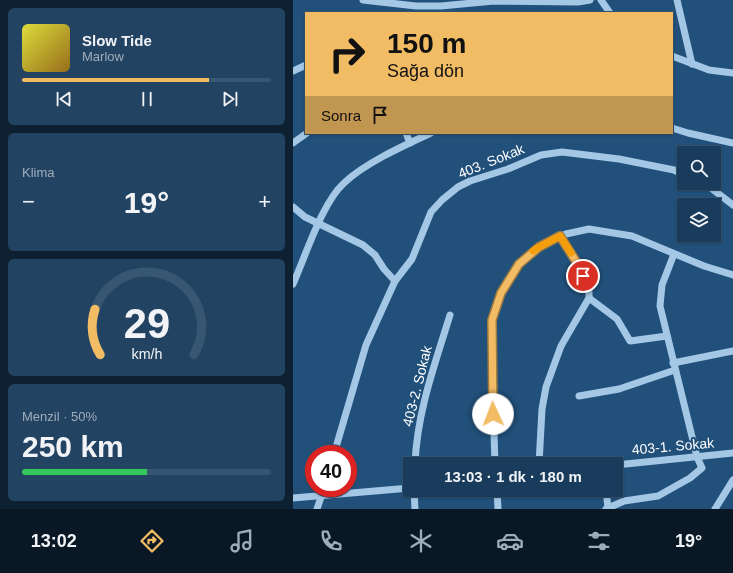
<!DOCTYPE html>
<html lang="tr">
<meta charset="utf-8">
<style>
body{margin:0;font-family:Arial,sans-serif;background:#224362;color:#f1f3f6;height:100vh;display:flex;flex-direction:column;font-size:15px;white-space:nowrap}
*{box-sizing:border-box;margin:0}
p{font-size:13px;color:#9fadbb}
.icon{flex:none;width:22px;height:22px;fill:none;stroke:currentColor;stroke-width:2;stroke-linecap:round;stroke-linejoin:round}
.map{position:relative;flex:1;overflow:hidden}
.details{display:flex;flex-direction:column;gap:8px;padding:8px;background:#0e2133;width:293px}
.details>*{flex:none}
.hud{position:absolute;left:12px;top:12px;width:368px;height:122px;border-radius:0px;box-shadow:0 1px 3px #0004,0 0 0 1px #375672;background:#f2bc64;color:#111;overflow:hidden}
.tools{position:absolute;left:384px;top:146px;display:grid;gap:8px}
.tools a{display:grid;place-items:center;width:44px;height:44px;border-radius:0px;background:#193c5c;box-shadow:0 1px 3px #0004,0 0 0 1px #375672;font-size:20px}
.speed{position:absolute;left:12px;top:445px;display:flex;gap:8px;font-size:20px;font-weight:700;text-align:center}
.speed>*{display:grid;place-content:center;width:52px;height:52px;border-radius:50%;background:#193c5c;box-shadow:0 1px 3px #0004,0 0 0 1px #375672;line-height:1}
.speed .limit{border:6px solid #d22;background:#fff;color:#111}
.pin{position:absolute;display:grid;place-items:center;width:34px;height:34px;color:#fff;margin:-17px;border:2px solid #fff;border-radius:50%;box-shadow:0 1px 4px #0007}
.me{position:absolute;width:44px;margin:-22px;rotate:358deg;stroke-linejoin:round;filter:drop-shadow(0 0 3px #0008)}
.turn{display:flex;align-items:center;gap:14px;height:84px;padding:0 16px;font-size:18px}
.turn .icon{width:52px;height:52px;stroke-width:2.5}
.turn b{display:block;font-size:28px;line-height:34px}
.then{display:flex;align-items:center;height:38px;padding:0 16px;background:#0003;gap:8px;font-size:15px}
.big{font-size:30px;font-weight:600;line-height:1.1}
.details .card{flex:1;display:flex;flex-direction:column;justify-content:center;gap:6px;min-width:0;padding:0 14px;border-radius:6px;background:#224362}
.details .dial{align-items:center;gap:0}
.dial svg{height:104px;overflow:visible;fill:none;stroke:#375672;stroke-width:7;stroke-linecap:round;text-anchor:middle}
.dial text{fill:#f1f3f6;stroke:none}
.song{display:flex;align-items:center;gap:12px}
.cover{width:48px;height:48px;border-radius:6px;background:linear-gradient(135deg,hsl(60 70% 55%),hsl(40 70% 35%))}
.played{height:4px;border-radius:2px;background:linear-gradient(90deg,#f2bc64 75%,#375672 75%)}
.keys{display:flex;justify-content:space-around;direction:ltr}
.heat{display:flex;justify-content:space-between;align-items:center;font-size:22px;direction:ltr}
.charge{height:6px;border-radius:3px;background:linear-gradient(90deg,#34c759 50%,#375672 0)}
.trip{position:absolute;left:110px;top:457px;width:220px;height:40px;border-radius:0px;background:#193c5c;box-shadow:0 1px 3px #0004,0 0 0 1px #375672;font-weight:600;line-height:40px;text-align:center}
.tab-bar{display:flex;height:64px;justify-content:space-around;align-items:center;background:#0a1825;color:#9fadbb}
.tab-bar .icon{width:28px;height:28px}
.tab-bar .current{color:#f2bc64}
.tab-bar b{font-size:18px;color:#f1f3f6}
main{display:flex;flex:1;min-height:0}
.map>svg:first-child{display:block}
.lines{fill:none;stroke-linecap:round;stroke-linejoin:round}
.minor{stroke:#a3c7e5;stroke-width:7}
.route-casing{stroke:#9d7a41;stroke-width:10}
.route{stroke:#f2bc64;stroke-width:7}
.slow{stroke:#f59e0b;stroke-width:7}
.labels{text-anchor:middle;dominant-baseline:central;stroke-width:4;stroke-linejoin:round;paint-order:stroke}
.street-label{font-size:14px;fill:#fff;stroke:#21507a}
</style>
<main>
<section class="details">
<div class="card">
<div class="song"><i class="cover"></i><div><b>Slow Tide</b><p>Marlow</p></div></div>
<div class="played"></div>
<div class="keys"><svg class="icon" aria-label="previous" viewBox="0 0 24 24"><path d="M18 5L8 12l10 7zM5 5v14"/></svg><svg class="icon" aria-label="pause" viewBox="0 0 24 24"><path d="M8 5v14M16 5v14"/></svg><svg class="icon" aria-label="next" viewBox="0 0 24 24"><path d="M6 5l10 7-10 7zM19 5v14"/></svg></div>
</div>
<div class="card"><p>Klima</p>
<div class="heat"><a>−</a><b class="big">19°</b><a>+</a></div>
</div>
<div class="card dial"><svg viewBox="0 0 100 80">
<path d="M14 69A42 42 0 1 1 86 69"/>
<path d="M14 69A42 42 0 0 1 10 34" stroke="#f2bc64"/>
<text x="50" y="56" font-size="32" font-weight="700">29</text>
<text x="50" y="72" font-size="11">km/h</text>
</svg></div>
<div class="card"><p>Menzil · 50%</p><b class="big">250 km</b><div class="charge"></div></div>
</section>
<div class="map">
<svg width="440" height="509" viewBox="0 0 440 509">
<rect width="100%" height="100%" fill="#21507a"/>
<g class="lines">
<g class="minor">
<path d="M70 0 123 6H148L201 1 285 2 297 0"/>
<path d="M308 0 317 13"/>
<path d="M384 0 399 64"/>
<path d="M379 56 416 70 440 73"/>
<path d="M0 71 13 65"/>
<path d="M379 128 395 133 440 143"/>
<path d="M113 133 117 143"/>
<path d="M0 143 14 133"/>
<path d="M409 183 414 185 440 205"/>
<path d="M0 207 12 217 70 245 82 255 91 269 102 281"/>
<path d="M0 284C13 255 29 203 51 183 72 163 112 145 138 133"/>
<path d="M296 298 324 319 337 341 374 336"/>
<path d="M380 363 440 351"/>
<path d="M286 396 326 389 382 370"/>
<path d="M41 454 73 345 102 281 119 259 138 212 149 200 165 187 177 181 215 169 248 155 269 152 326 159 381 170 391 175"/>
<path d="M122 464C124 412 142 364 157 315"/>
<path d="M202 464 199 372V320L208 293 226 264 245 247 273 234 296 229 339 236 411 266 440 275"/>
<path d="M246 464 249 409 253 387 268 346 296 298V288L284 263 267 237"/>
<path d="M323 465 440 453"/>
<path d="M121 490 122 509"/>
<path d="M204 490 205 509"/>
<path d="M313 490 315 508"/>
<path d="M0 498 117 488"/>
<path d="M24 509 31 488"/>
<path d="M313 509 331 501 365 496 397 478 409 468 404 457 367 306 369 285 381 254"/>
<path d="M422 509 440 480"/>
</g>
</g>
<g class="lines">
<g class="route-casing">
<path id="route" d="M200 414 199 320 208 293 226 264 246 247 267 236 284 263 290 276"/>
</g>
<use href="#route" class="route"/>
<path class="slow" d="M240 251 246 247 267 236 278 253"/>
</g>
<g class="labels">
<g class="street-label">
<text transform="translate(198 161) rotate(-22)">403. Sokak</text>
<text transform="translate(124 386) rotate(-76)">403-2. Sokak</text>
<text transform="translate(380 446) rotate(-5)">403-1. Sokak</text>
</g>
</g>
</svg>
<div class="tools">
<a><svg class="icon" aria-label="search" viewBox="0 0 24 24"><circle cx="10" cy="10" r="6"/><path d="M15 15l6 6"/></svg></a>
<a><svg class="icon" aria-label="layers" viewBox="0 0 24 24"><path d="M12 4l9 5-9 5-9-5zM3 14l9 5 9-5"/></svg></a>
</div>
<div class="speed"><div class="limit">40</div></div>
<div class="pin" style="left:290px;top:276px;background:#d93025"><svg class="icon" aria-label="arrive" viewBox="0 0 24 24"><path d="M6 21V4h12l-3 4 3 4H6"/></svg></div>
<svg class="me" style="left:200px;top:414px" viewBox="-20 -20 40 40"><circle r="19" fill="#fff"/><path d="M0-13L10 11 0 6-10 11z" fill="#f2bc64"/></svg>
<div class="trip">13:03 · 1 dk · 180 m</div>
<div class="hud">
<div class="turn"><svg class="icon" aria-label="right" viewBox="0 0 24 24"><path d="M7 20v-9h11M14 6l5 5-5 5"/></svg><div><b>150 m</b>Sağa dön</div></div>
<div class="then">Sonra<svg class="icon" aria-label="arrive" viewBox="0 0 24 24"><path d="M6 21V4h12l-3 4 3 4H6"/></svg></div>
</div>
</div>
</main>
<nav class="tab-bar">
<b>13:02</b>
<svg class="icon current" aria-label="directions" viewBox="0 0 24 24"><path d="M12 3l9 9-9 9-9-9zM9 14v-3h6M13 9l2 2-2 2"/></svg>
<svg class="icon" aria-label="music" viewBox="0 0 24 24"><path d="M9 18V5l10-2v13"/><circle cx="6" cy="18" r="3"/><circle cx="16" cy="16" r="3"/></svg>
<svg class="icon" aria-label="phone" viewBox="0 0 24 24"><path d="M5 4h4l2 5-3 2q2 4 5 5l2-3 5 2v4C11 20 4 13 5 4z"/></svg>
<svg class="icon" aria-label="climate" viewBox="0 0 24 24"><path d="M12 3v18M4 7l16 10M4 17L20 7"/></svg>
<svg class="icon" aria-label="car" viewBox="0 0 24 24"><path d="M5 17H2v-5l4-1 3-4h7l3 4 3 1v5h-3M9 17h6M6 11h13"/><circle cx="7" cy="17" r="2"/><circle cx="17" cy="17" r="2"/></svg>
<svg class="icon" aria-label="filters" viewBox="0 0 24 24"><path d="M4 7h16M4 17h16"/><circle cx="9" cy="7" r="2"/><circle cx="15" cy="17" r="2"/></svg>
<b>19°</b>
</nav>
